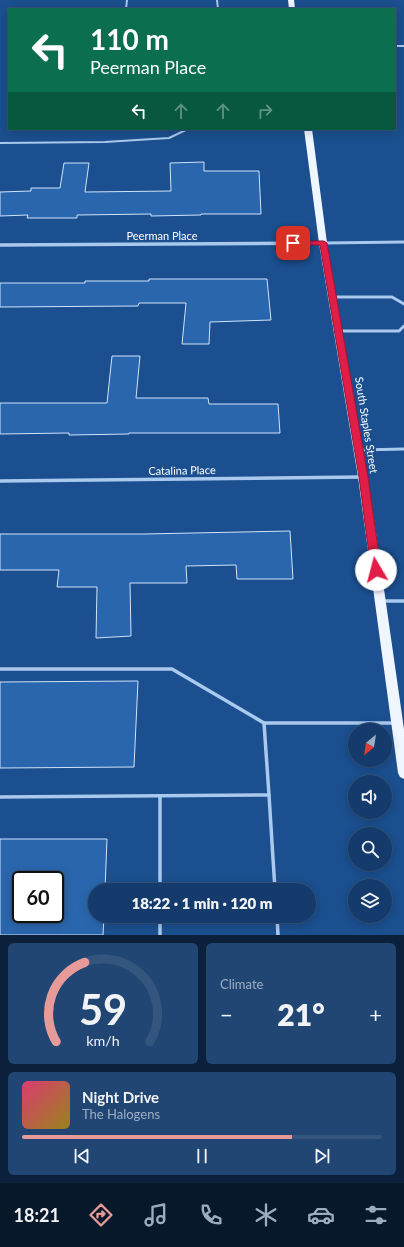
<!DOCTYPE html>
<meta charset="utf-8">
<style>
body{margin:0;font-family:Lato,sans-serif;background:#214673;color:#f1f3f6;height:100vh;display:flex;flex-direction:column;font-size:15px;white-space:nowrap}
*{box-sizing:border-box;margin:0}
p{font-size:13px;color:#9dadc1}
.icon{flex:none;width:22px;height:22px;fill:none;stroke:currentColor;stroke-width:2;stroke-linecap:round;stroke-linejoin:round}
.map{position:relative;height:935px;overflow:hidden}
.sheet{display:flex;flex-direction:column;gap:8px;padding:8px;background:#0b203b;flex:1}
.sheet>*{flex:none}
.top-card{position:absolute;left:8px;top:8px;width:388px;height:122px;border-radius:0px;box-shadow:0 2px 10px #0003,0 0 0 1px #33557e;background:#0b6e4f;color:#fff;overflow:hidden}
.needle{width:26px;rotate:210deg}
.tools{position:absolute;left:348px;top:723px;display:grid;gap:8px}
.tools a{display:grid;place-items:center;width:44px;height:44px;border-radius:50%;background:#143b6b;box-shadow:0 2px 10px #0003,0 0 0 1px #33557e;font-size:20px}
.speed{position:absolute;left:12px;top:871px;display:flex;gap:8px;font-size:20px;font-weight:700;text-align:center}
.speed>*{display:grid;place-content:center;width:52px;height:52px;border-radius:50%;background:#143b6b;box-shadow:0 2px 10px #0003,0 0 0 1px #33557e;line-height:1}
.speed .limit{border:2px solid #111;border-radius:6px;background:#fff;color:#111}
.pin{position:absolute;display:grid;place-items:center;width:34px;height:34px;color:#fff;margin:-17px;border-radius:8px;box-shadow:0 2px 6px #0006}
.me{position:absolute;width:44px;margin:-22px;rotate:352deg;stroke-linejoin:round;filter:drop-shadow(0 0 3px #0008)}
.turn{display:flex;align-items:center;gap:14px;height:84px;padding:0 16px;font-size:18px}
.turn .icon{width:52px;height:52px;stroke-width:2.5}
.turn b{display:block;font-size:28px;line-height:34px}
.lanes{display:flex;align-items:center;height:38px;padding:0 16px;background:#0003;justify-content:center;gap:20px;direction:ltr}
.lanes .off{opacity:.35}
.big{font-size:30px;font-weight:800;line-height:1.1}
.sheet .card{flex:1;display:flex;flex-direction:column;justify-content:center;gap:6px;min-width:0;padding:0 14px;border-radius:6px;background:#214673}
.sheet .dial{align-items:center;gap:0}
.dial svg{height:104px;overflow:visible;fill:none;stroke:#33557e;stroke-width:7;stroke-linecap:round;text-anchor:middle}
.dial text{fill:#f1f3f6;stroke:none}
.song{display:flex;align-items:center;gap:12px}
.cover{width:48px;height:48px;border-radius:6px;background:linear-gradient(135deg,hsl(340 70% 55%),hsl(50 70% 35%))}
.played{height:4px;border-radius:2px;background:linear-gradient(90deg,#e69b98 75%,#33557e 75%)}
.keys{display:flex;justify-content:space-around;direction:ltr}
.heat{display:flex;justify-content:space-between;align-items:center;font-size:22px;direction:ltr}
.sheet .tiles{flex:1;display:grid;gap:8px;grid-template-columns:1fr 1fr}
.card:last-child{grid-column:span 2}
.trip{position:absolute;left:88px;top:883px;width:228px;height:40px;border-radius:20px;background:#143b6b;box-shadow:0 2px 10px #0003,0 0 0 1px #33557e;font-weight:800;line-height:40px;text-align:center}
.menu{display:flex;height:64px;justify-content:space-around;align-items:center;background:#08182b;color:#9dadc1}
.menu .icon{width:28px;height:28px}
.menu .on{color:#e69b98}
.menu b{font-size:18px;color:#f1f3f6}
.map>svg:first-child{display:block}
.building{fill:#2a66ad;stroke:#cfe3fa;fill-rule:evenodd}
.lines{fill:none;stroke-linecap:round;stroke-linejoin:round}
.lane-far2{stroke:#a9c9ee;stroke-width:2}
.lane-far1{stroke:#a9c9ee;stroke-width:3}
.lane{stroke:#a9c9ee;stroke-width:3.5}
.street{stroke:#a9c9ee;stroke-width:3.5}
.primary{fill:#f0f6ff;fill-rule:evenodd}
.route{fill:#e11d48;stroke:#92132f}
.labels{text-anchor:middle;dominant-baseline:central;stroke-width:4;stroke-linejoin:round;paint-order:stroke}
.street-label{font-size:11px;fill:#fff;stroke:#1b4f8f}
</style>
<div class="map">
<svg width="404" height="935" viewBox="0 0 404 935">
<rect width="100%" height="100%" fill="#1b4f8f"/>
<g class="building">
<path d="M204 162V171H259L261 214H201V215L151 216V214L77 215V218H27L28 215 0 216V192L31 191V188H60L64 163H89L85 192 171 191 170 163Z"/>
<path d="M149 279H267L271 320 210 322 209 344H182L186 303H139L138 306 0 307V283H85V281H149Z"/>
<path d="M112 356H140L136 398H208L209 404H278L280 433H129V434L69 435V433L0 434V403H107Z"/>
<path d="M290 531 293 579H237L236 565 186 566 187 583H130L131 636 96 638 97 587H57L59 570H0V534H144Z"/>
<path d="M138 681 134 767 0 768V682Z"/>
<path d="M0 839H107L105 890H95V916H104L103 935H0ZM21 880H55V914H21Z"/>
</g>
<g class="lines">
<g class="lane-far2">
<path d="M217 0 218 9"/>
<path d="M126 9 127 0"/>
<path d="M395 46H404"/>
<path d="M0 143 105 142 169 138 188 129"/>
</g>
<g class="lane-far1">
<path d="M324 243 404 242"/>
<path d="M334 297H392L404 304"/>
<path d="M339 331H399L404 326"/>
<path d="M360 450 404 449"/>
</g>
<g class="lane">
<path d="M382 601H404"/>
<path d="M0 669H172L264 723"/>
<path d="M269 795 264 723H395"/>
<path d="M160 796V890"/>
<path d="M0 797 269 795 275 890"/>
<path d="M160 916V935"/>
<path d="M277 916 278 935"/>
</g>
<g class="street">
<path d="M0 245 323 243"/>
<path d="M0 481 362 477"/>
</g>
<g class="primary">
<path d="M288 0H294L295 9H289Z"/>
<path d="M304 129H312L327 243 368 477 404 729V779L400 777 398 773 358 477 319 243Z"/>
</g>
</g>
<path class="route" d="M290 241H324L327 243 368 477 381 570 379 573H373L371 570 359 477 320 245H290Z"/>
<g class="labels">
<g class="street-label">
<text x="162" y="235">Peerman Place</text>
<text transform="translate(367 425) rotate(81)">South Staples Street</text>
<text transform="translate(182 470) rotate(-1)">Catalina Place</text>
</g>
</g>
</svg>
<div class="tools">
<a><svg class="needle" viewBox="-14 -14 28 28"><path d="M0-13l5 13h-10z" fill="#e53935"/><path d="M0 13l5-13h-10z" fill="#9dadc1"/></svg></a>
<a><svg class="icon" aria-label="sound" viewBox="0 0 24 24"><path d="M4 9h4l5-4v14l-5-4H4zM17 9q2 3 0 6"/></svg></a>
<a><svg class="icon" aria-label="search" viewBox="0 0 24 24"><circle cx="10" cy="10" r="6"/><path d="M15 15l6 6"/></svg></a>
<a><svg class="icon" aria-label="layers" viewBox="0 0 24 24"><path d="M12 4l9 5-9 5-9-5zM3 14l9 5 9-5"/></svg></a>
</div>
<div class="speed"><div class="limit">60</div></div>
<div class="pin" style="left:293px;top:243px;background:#d93025"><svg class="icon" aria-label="arrive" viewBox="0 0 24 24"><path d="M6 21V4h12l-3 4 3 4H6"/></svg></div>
<svg class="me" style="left:376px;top:570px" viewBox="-20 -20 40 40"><circle r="19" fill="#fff"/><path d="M0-13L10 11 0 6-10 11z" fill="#e11d48"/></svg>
<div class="trip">18:22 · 1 min · 120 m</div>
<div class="top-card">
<div class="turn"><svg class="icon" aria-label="left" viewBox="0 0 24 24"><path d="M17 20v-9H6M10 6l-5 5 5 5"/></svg><div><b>110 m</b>Peerman Place</div></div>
<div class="lanes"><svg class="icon" aria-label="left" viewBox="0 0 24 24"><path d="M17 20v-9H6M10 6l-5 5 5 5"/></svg><svg class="icon off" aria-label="ahead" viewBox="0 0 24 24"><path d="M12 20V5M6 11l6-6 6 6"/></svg><svg class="icon off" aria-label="ahead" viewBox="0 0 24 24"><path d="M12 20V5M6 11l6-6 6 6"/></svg><svg class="icon off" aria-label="right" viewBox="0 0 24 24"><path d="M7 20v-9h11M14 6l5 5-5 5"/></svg></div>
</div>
</div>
<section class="sheet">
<div class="tiles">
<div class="card dial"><svg viewBox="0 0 100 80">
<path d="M14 69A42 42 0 1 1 86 69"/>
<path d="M14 69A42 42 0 0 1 36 8" stroke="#e69b98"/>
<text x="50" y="56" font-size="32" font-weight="700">59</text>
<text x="50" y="72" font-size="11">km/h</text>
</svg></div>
<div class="card"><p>Climate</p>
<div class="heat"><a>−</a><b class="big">21°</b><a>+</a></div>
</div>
<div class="card">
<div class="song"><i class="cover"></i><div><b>Night Drive</b><p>The Halogens</p></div></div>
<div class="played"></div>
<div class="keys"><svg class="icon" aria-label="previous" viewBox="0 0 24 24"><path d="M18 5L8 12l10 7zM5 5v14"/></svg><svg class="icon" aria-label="pause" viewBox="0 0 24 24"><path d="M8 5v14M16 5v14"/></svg><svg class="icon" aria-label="next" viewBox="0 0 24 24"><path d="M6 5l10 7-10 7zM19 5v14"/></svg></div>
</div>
</div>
</section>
<nav class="menu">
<b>18:21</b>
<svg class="icon on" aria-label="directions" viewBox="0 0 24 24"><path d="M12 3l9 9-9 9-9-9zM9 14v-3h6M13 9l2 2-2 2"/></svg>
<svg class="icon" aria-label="music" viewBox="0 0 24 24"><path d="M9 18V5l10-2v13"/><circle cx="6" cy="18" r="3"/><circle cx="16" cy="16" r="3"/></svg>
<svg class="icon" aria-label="phone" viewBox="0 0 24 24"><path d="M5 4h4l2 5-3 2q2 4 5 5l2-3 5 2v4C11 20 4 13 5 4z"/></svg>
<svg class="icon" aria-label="climate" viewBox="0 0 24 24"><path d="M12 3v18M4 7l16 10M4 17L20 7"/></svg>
<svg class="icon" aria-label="car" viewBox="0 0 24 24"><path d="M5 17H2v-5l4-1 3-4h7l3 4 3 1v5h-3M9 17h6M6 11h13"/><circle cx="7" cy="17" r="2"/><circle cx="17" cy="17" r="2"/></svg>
<svg class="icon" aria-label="filters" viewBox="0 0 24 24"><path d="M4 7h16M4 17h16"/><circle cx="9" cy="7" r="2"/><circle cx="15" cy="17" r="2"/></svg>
</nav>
